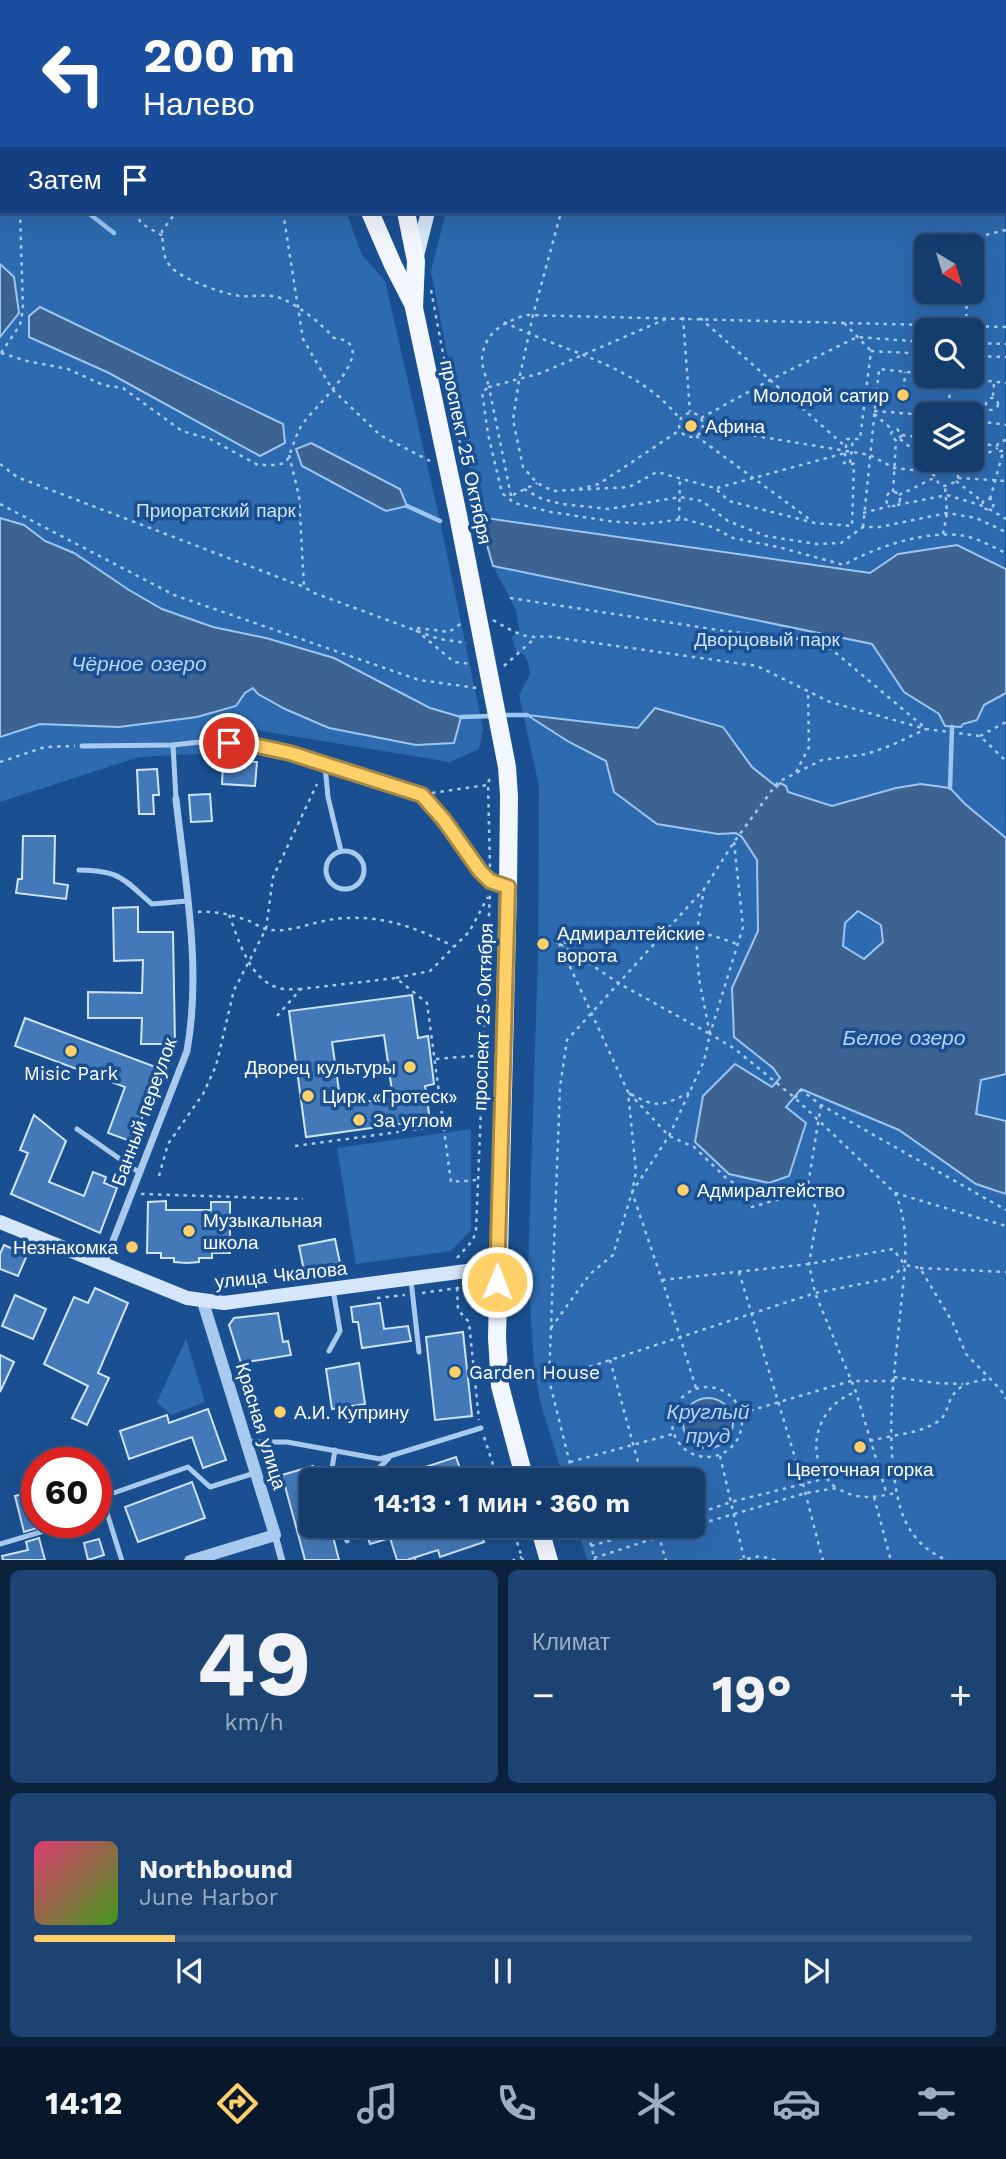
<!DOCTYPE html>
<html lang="ru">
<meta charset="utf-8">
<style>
body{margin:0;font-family:"Work Sans",sans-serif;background:#1d4372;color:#f1f3f6;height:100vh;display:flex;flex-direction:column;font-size:26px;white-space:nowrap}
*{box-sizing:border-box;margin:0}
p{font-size:23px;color:#9dadc2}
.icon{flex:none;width:38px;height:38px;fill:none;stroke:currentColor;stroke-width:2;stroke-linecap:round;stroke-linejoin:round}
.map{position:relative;height:1560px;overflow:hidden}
.details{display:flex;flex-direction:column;gap:10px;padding:10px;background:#0b213c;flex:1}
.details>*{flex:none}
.top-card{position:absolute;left:0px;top:0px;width:1006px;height:214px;box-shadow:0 7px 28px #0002,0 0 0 2px #335680;background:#1a4fa0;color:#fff;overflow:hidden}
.needle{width:46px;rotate:142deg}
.controls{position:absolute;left:914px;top:234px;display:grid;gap:14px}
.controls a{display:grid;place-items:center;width:70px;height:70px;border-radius:10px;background:#143c6d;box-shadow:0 7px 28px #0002,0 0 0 2px #335680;font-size:35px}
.speed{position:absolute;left:21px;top:1447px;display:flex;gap:14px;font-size:35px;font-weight:700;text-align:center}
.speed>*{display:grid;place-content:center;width:91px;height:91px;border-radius:50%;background:#143c6d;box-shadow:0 7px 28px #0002,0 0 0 2px #335680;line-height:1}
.speed .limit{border:10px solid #d22;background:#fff;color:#111}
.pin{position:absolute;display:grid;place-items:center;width:60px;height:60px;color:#fff;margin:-30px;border:4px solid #fff;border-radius:50%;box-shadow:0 2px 7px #0007}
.me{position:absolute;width:77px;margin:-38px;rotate:1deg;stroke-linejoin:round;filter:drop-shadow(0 0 5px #0008)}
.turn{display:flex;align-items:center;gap:24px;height:147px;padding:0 28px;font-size:32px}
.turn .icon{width:91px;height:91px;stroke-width:2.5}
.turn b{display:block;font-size:49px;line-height:60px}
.then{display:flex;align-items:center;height:66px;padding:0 28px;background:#0003;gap:14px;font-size:26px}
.big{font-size:52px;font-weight:700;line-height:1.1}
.details .widget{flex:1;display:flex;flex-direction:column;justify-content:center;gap:10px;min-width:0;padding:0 24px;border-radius:10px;background:#1d4372}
.details .dial{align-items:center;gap:0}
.dial b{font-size:91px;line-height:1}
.song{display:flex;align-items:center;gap:21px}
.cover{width:84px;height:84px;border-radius:10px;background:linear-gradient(135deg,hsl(340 70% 55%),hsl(100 70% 35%))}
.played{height:7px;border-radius:4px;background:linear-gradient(90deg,#ffd067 15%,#335680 15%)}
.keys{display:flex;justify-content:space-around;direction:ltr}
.heat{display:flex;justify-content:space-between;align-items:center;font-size:38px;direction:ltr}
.details .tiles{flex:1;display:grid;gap:10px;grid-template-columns:1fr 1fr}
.widget:last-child{grid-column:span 2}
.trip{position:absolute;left:299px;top:1468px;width:406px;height:70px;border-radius:10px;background:#143c6d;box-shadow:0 7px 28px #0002,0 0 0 2px #335680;font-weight:700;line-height:70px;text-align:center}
.tab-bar{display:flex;height:112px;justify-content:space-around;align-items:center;background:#08182c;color:#9dadc2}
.tab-bar .icon{width:49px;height:49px}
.tab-bar .on{color:#ffd067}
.tab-bar b{font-size:32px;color:#f1f3f6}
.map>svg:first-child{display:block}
.green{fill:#2d6aaf;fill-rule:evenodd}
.water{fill:#3c6391;stroke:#9cc5f1;stroke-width:2;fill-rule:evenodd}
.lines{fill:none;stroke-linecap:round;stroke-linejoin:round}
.stream{stroke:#9cc5f1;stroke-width:4.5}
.building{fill:#4379b9;stroke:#cfe3fa;stroke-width:2;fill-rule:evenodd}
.path{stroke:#a9caef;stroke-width:2.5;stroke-dasharray:3.5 5;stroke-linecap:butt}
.service{stroke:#a9caef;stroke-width:5}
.minor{stroke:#a9caef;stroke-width:7}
.tertiary{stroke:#a9caef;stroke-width:12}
.secondary{stroke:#d6e6fa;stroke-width:14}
.primary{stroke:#f1f6ff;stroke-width:18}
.route-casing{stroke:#a68743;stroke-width:18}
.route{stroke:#ffd067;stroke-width:12}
.poi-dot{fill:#ffd067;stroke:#1a5091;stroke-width:2.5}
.labels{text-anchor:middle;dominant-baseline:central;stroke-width:7;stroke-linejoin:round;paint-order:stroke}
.poi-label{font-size:19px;fill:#fff;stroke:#1a5091;text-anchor:start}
.street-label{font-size:19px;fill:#fff;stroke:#1a5091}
.park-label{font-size:19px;fill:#cfe3fa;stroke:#1a5091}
.water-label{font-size:21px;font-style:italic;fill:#b5d4f6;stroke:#1a5091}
</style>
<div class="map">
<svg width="1006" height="1561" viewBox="0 0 1006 1561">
<rect width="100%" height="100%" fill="#1a5091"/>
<g class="green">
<path d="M0 0 171 2H2V212H346L362 255 385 281 440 521 483 729 479 749 450 762 232 726 235 752 139 757 0 802Z"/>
<path d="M1005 210 1006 1560H587L577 1526H693V1480H564L540 1401 534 1365 528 1271 538 956 539 786 519 695 530 674C528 662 528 654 516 652L512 637 519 630 516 610 493 566 479 517 431 271 446 212H1004ZM926 247H971V292H926ZM926 331H971V376H926ZM926 415H971V460H926Z"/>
<path d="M471 1129V1230L451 1251 356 1264 337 1148Z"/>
<path d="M186 1339 205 1402 171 1415 157 1402Z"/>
</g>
<g class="water">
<path d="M0 264 14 277 19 313 0 337Z"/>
<path d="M40 307 283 424 285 443 260 456 109 373 29 337V316Z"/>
<path d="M311 443 400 489 407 506 386 511 302 466 296 449Z"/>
<path d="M479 517 870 573 898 554 957 545 1006 569V693L984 705 977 720 963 724 961 727 945 726 939 714 904 692 872 644 493 566Z"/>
<path d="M0 518 24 525 45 541 74 553 129 590 162 609 213 627 266 638 334 658 430 708 461 717 454 743 416 745 329 728 285 709 258 694 253 688 245 693 236 706 197 717 119 727 40 724 0 737Z"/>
<path d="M655 708 723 727 752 767 777 787 780 783 786 786 788 792 832 806 896 788 921 784 950 788 965 804 1006 838V1074L981 1080 976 1114 1006 1121V1194L976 1184 899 1130 801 1089 786 1107 806 1123 789 1176 769 1183 729 1174 695 1142 703 1096 735 1064 772 1087 780 1078 773 1068 734 1037 732 988 758 931 757 860 742 837 736 833 718 834 657 824 614 792 606 761 569 742 527 715 638 728ZM858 911 881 925 883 942 864 959 843 946 845 923Z"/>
<circle cx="708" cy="1423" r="25"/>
</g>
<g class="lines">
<g class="stream">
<path d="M16 2 17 0"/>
<path d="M0 27 2 24"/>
<path d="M0 67 2 70"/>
<path d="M87 212 114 233"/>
<path d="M407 506 440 521"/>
<path d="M500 715H527"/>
<path d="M461 717 491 716"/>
<path d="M950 788 952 727"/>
</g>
</g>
<g class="building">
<path d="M223 760 257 762 255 786 222 784Z"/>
<path d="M157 769 159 795H153L154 814H139L137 770Z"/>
<path d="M210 794 212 821 191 822 189 795Z"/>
<path d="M23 836H55L54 883 68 885 66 899 16 893 18 879H22Z"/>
<path d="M138 907V932H173L175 1044H141L142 1018H88V992L142 993 143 960 114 961 113 908Z"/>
<path d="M412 995 418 1038 428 1036 434 1084 425 1086 430 1120 306 1137 289 1011ZM384 1035 393 1098 341 1105 332 1042Z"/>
<path d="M25 1018 161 1069 133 1142 108 1133 125 1087 15 1046Z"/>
<path d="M34 1115 66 1141 49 1182 84 1196 93 1172 106 1177 104 1183 117 1188 100 1233 11 1194 28 1153 20 1150Z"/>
<path d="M166 1201V1210H211V1202H230V1253H212V1258H199V1262L187 1263 174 1262V1258H161V1253H147L148 1202Z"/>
<path d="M335 1239 340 1263 304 1271 299 1246Z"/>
<path d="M4 1245 27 1255 18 1276 0 1269V1254Z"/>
<path d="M95 1288 128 1303 98 1373 109 1378 87 1425 72 1418 88 1386 44 1364 74 1297 88 1303Z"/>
<path d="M15 1295 46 1309 33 1339 2 1326Z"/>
<path d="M380 1303 384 1329 408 1326 411 1341 362 1348 358 1322H353L351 1307Z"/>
<path d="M278 1313 283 1342 288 1341 291 1355 241 1363 229 1325 234 1318Z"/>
<path d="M463 1332 472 1416 435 1420 426 1337Z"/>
<path d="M0 1355 14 1362 0 1392Z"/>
<path d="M359 1363 365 1404 332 1409 326 1369Z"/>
<path d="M208 1409 226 1460 203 1468 192 1437 129 1459 120 1431 167 1415 169 1423Z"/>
<path d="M456 1457 464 1480H392V1478Z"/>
<path d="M313 1466 317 1480H312V1526H323L325 1531 331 1529 339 1560H305L282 1475Z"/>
<path d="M192 1482 205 1518 138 1542 125 1507Z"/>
<path d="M37 1490V1528L24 1532 15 1496Z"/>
<path d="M364 1526H479L484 1542 440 1557 438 1550 407 1560H397L390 1538 370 1544Z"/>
<path d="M39 1538 45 1560H3L2 1556 28 1550 26 1542Z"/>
<path d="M99 1539 104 1555 88 1560 84 1543Z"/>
</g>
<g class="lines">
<g class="path">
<path d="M131 0 133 2"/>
<path d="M60 2 62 0"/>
<path d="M169 2 171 0"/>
<path d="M373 2V0"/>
<path d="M516 2 517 0"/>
<path d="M618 2 619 0"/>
<path d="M0 152H2"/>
<path d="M0 166 2 168"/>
<path d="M134 212 142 224 163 236"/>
<path d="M283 212 303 339 332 389 380 435 430 461"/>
<path d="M560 216 533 315 519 380 513 420 523 467 537 483 553 491 629 487 657 472 715 488 729 501 815 523 852 526 854 464 844 463 847 439H860L871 351 926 354"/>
<path d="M968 247 969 239 1006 230"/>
<path d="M431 290 463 459"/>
<path d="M683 317 690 412"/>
<path d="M700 318 846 447"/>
<path d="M504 322C563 352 637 364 680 419"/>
<path d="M844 323 871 351"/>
<path d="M966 326 967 292"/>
<path d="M1006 327 526 315C504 322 483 333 482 360 482 368 487 379 489 387L482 392 488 434 502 493 514 503 551 512 609 521 644 524 684 519 712 527 733 538 778 547 844 565C874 547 930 529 965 536 979 539 993 547 1006 553"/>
<path d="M971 336 980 326"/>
<path d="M971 343 1006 344"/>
<path d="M1 353 27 361 68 369 103 385 123 388 182 431 210 439 258 465H278L286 462C293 449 295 434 304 422 314 408 386 343 334 338 322 324 300 307 283 299 269 293 254 297 240 296 224 294 181 279 171 267 162 258 163 243 162 231L176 212"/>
<path d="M1 353 20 325 23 309 20 212"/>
<path d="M971 356 1006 357"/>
<path d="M946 376 1006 383"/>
<path d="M904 390 905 372"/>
<circle cx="903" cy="395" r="4.5"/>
<path d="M993 396 994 382"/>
<circle cx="992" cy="404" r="6"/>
<path d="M874 411 926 415"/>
<circle cx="691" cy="425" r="12"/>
<path d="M874 414 893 430"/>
<path d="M948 415 951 376"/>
<path d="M701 418 770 380 857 337 926 342"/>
<path d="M971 420 1006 425"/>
<path d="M703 427 870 455 894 468 932 472"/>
<path d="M902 435 926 438"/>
<path d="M696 436 812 521"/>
<path d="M900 439 926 460"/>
<path d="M1006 440 999 442 997 446 1000 451H1006"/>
<path d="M971 442 997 446"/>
<path d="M289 455 299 496 304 587"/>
<path d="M941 460 934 466 932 472 939 484 945 486 955 482 958 478V468L950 460"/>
<path d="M850 463 853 439"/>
<path d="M0 464 17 477 304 587 314 593 439 639 467 643"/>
<path d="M958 468 998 448"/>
<path d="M958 478 1006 481"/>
<path d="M956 481 983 502"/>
<path d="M717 488 845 453"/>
<path d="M524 489 542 499 562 504 609 509 680 497 702 501 728 521 766 536 816 544 841 543 863 527H880L947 513 976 518 1006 532"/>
<path d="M579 489 599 484 680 430"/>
<path d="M893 492 896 441 891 434 893 430 897 429 902 435 896 441"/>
<circle cx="893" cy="499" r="7"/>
<path d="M513 495 537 483"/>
<path d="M899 495 934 478"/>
<path d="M511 496 489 387 541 373 666 319"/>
<circle cx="988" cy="504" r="5.5"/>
<path d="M990 499 1003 452"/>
<path d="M0 504 174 595 419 680 477 688"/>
<path d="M897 505 947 495 983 506"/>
<path d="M989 509 1006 519"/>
<path d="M863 513 890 506"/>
<path d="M679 519 680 477"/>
<path d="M863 527 879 369 926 374"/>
<path d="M943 534 947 513 945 486"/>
<path d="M510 598 725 631 810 640 830 648 924 727"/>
<path d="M493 620C511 630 524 640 546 636L757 666 830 702 926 729 980 736 1006 761"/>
<path d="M417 628 449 632 463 622"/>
<path d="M416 630 454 662 472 664"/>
<path d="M504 666 535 638"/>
<path d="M980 736 1006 722"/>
<path d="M0 762 45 747 75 746"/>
<path d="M796 772 809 747 808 691"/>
<path d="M432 793 487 785"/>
<path d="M734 842 743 927 710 1034 735 1049 795 1098 895 1193C912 1230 904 1275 900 1315 895 1368 887 1422 894 1475 897 1498 901 1521 917 1539 925 1549 936 1555 948 1561"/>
<path d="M490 867 488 784 489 780 493 778"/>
<path d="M198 912C214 911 230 914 246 920 254 922 261 929 270 930 292 932 313 922 334 919 381 914 412 926 453 946"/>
<path d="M229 915C239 940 249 980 279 988 285 990 295 989 301 989"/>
<path d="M547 943 659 940 711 935 737 944"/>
<path d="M559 943 628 1092 636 1172 632 1192 665 1289 696 1388"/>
<path d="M560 944 620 984 710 1034"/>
<path d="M396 978 430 971 469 932 488 897"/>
<path d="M277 1016 301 989 396 978 427 1003 451 1182 476 1180"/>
<path d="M436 1059 485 1055"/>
<path d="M629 1093 669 1136 694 1147 725 1177 746 1192 752 1207 807 1191"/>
<path d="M631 1094C657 1109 663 1105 689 1093"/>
<path d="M795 1098 801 1090 821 1105 1006 1210"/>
<path d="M821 1105 807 1191 818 1212 809 1264 815 1293 856 1392 887 1495"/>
<path d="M295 1146 443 1126"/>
<path d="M159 1176 168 1144 203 1094 216 1066 234 990 266 929 273 877 317 784"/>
<path d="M895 1193 1006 1226"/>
<path d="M141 1194 303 1199"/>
<path d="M457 1258 473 1240 476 1230 490 891"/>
<path d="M920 1268 1006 1272"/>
<path d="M739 1272 803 1484 823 1561"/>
<path d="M662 1280 809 1264 893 1249 905 1265 920 1268 953 1323 966 1354 1001 1390 1006 1399"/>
<path d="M457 1288 458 1310 469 1322 479 1420"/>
<path d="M422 1293 472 1286"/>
<path d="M377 1298 405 1295"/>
<path d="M551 1328 590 1274 613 1255 632 1192 669 1136 704 1061 710 1034 699 979 696 936 704 889"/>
<path d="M610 1360 643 1480"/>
<path d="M894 1377 936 1383 963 1384"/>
<path d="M549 1380 815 1293 891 1278 904 1266"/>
<circle cx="707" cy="1422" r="35"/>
<path d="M742 1413 851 1381H894"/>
<path d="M484 1437 498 1480"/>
<path d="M870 1441C893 1434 925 1434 942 1418 946 1414 947 1408 949 1403 956 1384 971 1382 988 1379"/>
<path d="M720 1456 744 1558"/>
<path d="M570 1462 673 1434"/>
<path d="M574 1480 549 1380 560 1087 567 1040 704 889 734 842 778 782 822 760 867 754 892 745 926 729"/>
<path d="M835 1487C802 1458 815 1405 856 1392"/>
<path d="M874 1497 891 1561"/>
<path d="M693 1515 731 1502 827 1478"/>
<path d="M512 1526 523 1561"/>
<path d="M586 1526 595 1561"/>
<path d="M656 1526 666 1561"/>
<path d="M693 1526 806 1493 837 1488C856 1500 873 1498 895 1493"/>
<path d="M591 1546 660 1526"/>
<path d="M415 1558V1561"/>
<path d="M594 1558 693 1526"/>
<path d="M512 1561 522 1557"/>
<path d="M739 1561 760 1556 779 1561"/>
</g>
<g class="service">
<path d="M205 0V2"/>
<path d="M308 2 312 0"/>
<path d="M910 2 911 0"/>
<path d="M173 745 176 799"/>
<path d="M82 746 173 745 209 741 249 744 290 753 422 795 444 820 479 871 490 881 505 886"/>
<path d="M325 766 328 797 341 851"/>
<circle cx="345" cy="870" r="19"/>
<path d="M79 870C121 871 122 878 152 904L187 901"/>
<path d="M77 1129 140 1173"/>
<path d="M411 1280 419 1352"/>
<path d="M329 1351 340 1331 333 1289"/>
<path d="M246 1442H287L380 1459 481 1428"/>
<path d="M330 1480 335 1450"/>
<path d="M360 1480 370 1477 389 1458"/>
<path d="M96 1516 107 1513"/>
<path d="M342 1526 347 1541"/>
<path d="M0 1544 74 1522"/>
<path d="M122 1561 102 1497 188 1467 210 1487 255 1473"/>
</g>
<g class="minor">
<path d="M697 2V0"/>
<path d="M104 1264 187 1051C202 967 185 882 176 799"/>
<path d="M275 1535 282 1561"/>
</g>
<path class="tertiary" d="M190 1561 275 1535 203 1302"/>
<g class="secondary">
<path d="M1004 193H1006"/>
<path d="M417 256 428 212"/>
<path d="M0 1222 187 1298 224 1303 497 1267"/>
</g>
<g class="primary">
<path d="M355 0 356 2"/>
<path d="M370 212 393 265 413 304"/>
<path d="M406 212 416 261 414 308 458 515 507 767 509 796 508 887 497 1338 500 1386 525 1480"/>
<path d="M539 1526 549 1561"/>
</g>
</g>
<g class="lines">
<g class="route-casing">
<path id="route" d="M229 743 249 744 290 753 422 795 444 820 480 871 490 881 508 887 497 1282"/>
</g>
<use href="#route" class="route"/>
</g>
<g class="poi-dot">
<circle cx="903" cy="395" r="7"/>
<circle cx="691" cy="426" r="7"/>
<circle cx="543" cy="944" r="7"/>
<circle cx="71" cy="1051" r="7"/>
<circle cx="410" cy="1067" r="7"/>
<circle cx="308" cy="1096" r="7"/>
<circle cx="359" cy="1120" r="7"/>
<circle cx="683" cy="1190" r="7"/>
<circle cx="189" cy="1231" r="7"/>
<circle cx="132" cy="1247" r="7"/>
<circle cx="455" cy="1372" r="7"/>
<circle cx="280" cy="1412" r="7"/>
<circle cx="860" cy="1447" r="7"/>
</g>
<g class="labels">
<g class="poi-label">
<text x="889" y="395" text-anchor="end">Молодой сатир</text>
<text x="705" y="426">Афина</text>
<text x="557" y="933">Адмиралтейские<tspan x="557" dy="22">ворота</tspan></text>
<text x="396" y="1067" text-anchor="end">Дворец культуры</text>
<text x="71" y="1073" text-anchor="middle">Misic Park</text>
<text x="322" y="1096">Цирк «Гротеск»</text>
<text x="373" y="1120">За углом</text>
<text x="697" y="1190">Адмиралтейство</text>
<text x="203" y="1220">Музыкальная<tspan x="203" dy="22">школа</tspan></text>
<text x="118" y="1247" text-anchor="end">Незнакомка</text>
<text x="469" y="1372">Garden House</text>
<text x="294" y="1412">А.И. Куприну</text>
<text x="860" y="1469" text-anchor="middle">Цветочная горка</text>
</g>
<g class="street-label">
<text transform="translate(466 452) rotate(78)">проспект 25 Октября</text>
<text transform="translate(483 1017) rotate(-88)">проспект 25 Октября</text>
<text transform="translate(144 1112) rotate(-70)">Банный переулок</text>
<text transform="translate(281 1275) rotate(-6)">улица Чкалова</text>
<text transform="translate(261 1426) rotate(73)">Красная улица</text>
</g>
<g class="park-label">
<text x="216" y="510">Приоратский парк</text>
<text x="767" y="639">Дворцовый парк</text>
</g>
<g class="water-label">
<text x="139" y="663">Чёрное озеро</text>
<text x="904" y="1037">Белое озеро</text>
<text x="708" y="1411">Круглый<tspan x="708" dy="24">пруд</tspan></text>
</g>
</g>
</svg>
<div class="controls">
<a><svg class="needle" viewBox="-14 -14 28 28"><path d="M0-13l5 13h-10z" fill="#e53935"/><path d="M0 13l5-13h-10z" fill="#9dadc2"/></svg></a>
<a><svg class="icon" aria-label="search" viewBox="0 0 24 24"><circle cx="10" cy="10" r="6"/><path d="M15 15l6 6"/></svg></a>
<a><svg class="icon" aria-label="layers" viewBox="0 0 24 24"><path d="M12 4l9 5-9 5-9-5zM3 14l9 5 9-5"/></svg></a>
</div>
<div class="speed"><div class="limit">60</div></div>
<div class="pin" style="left:229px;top:743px;background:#d93025"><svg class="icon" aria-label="arrive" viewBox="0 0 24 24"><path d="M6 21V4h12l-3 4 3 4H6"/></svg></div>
<svg class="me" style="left:497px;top:1282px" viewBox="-20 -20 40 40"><circle r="17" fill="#ffd067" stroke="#fff" stroke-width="3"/><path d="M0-11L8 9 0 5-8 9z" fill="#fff"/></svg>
<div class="trip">14:13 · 1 мин · 360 m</div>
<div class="top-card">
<div class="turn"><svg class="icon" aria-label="left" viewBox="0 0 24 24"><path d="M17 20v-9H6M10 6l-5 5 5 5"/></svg><div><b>200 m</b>Налево</div></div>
<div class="then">Затем<svg class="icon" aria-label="arrive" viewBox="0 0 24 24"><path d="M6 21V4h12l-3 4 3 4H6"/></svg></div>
</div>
</div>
<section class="details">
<div class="tiles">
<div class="widget dial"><b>49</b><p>km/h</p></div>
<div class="widget"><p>Климат</p>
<div class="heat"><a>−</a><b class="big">19°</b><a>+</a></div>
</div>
<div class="widget">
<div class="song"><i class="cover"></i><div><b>Northbound</b><p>June Harbor</p></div></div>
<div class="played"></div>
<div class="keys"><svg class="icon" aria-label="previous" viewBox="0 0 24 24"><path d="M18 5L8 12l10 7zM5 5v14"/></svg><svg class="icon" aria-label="pause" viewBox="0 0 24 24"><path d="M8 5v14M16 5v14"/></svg><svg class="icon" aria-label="next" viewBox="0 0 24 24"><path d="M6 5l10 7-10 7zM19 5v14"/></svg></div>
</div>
</div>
</section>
<nav class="tab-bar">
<b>14:12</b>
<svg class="icon on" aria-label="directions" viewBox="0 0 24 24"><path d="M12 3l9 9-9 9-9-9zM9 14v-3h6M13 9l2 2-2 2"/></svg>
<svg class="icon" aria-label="music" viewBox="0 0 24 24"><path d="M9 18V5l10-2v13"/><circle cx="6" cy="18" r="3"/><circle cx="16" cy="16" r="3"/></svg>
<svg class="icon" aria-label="phone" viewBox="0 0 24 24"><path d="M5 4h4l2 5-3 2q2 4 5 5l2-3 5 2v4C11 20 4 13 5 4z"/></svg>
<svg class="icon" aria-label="climate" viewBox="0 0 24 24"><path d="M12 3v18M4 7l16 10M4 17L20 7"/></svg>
<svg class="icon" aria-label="car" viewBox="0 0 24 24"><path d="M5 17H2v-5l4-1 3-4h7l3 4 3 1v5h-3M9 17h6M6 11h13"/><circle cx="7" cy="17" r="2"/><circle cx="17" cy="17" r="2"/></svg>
<svg class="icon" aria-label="filters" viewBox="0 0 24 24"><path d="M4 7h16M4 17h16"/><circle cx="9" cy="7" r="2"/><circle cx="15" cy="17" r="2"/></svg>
</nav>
